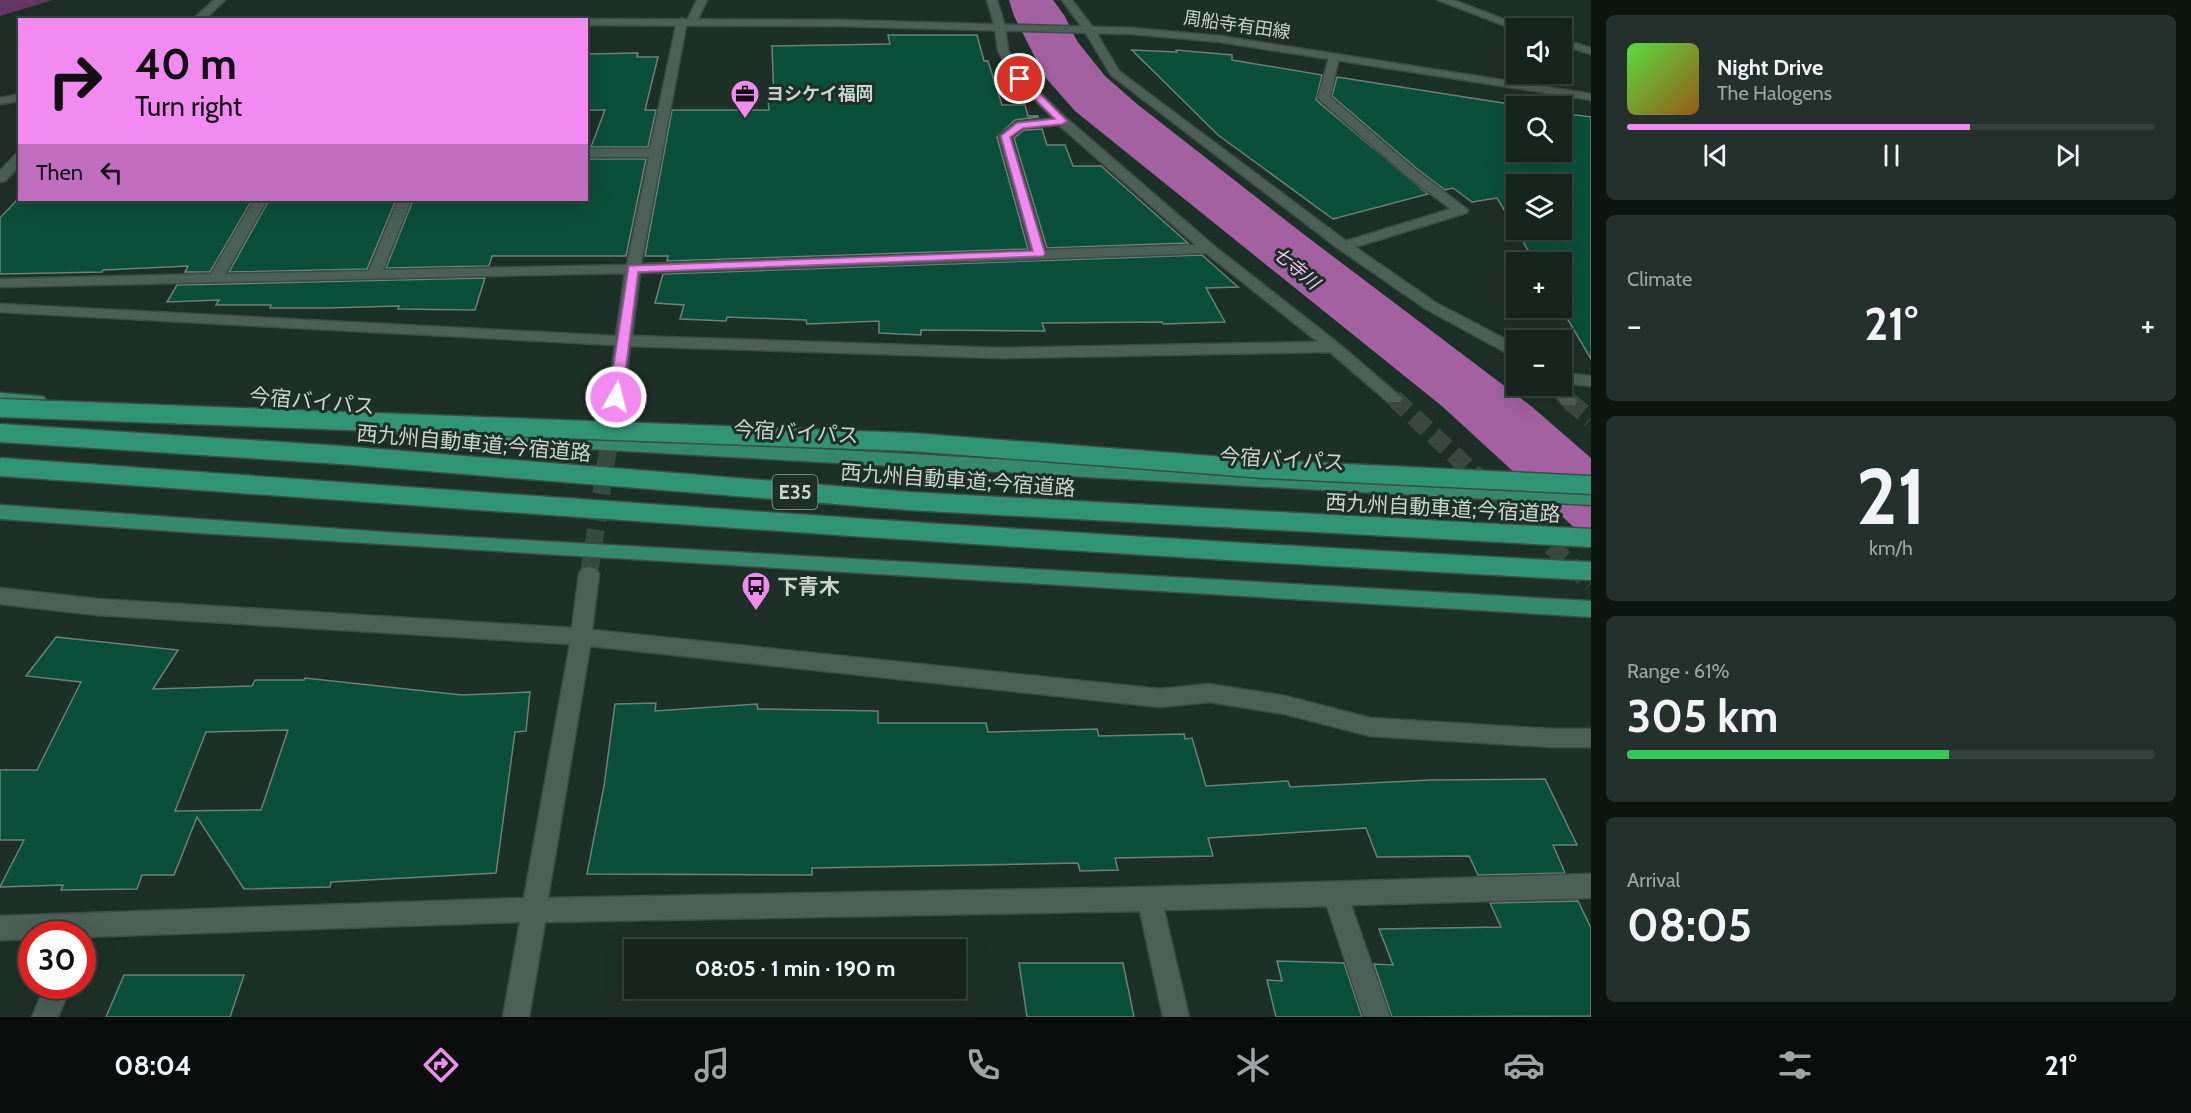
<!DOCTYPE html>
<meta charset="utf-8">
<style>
body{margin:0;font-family:Cabin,"Noto Sans JP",sans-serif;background:#23302b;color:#f1f3f6;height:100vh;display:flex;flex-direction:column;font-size:22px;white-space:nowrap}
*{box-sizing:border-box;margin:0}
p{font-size:20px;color:#9ea4a4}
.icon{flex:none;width:33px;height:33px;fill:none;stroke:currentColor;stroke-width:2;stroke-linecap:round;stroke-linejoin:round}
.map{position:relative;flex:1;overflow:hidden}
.side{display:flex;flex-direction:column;gap:15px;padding:15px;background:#0c1410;width:600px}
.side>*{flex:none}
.top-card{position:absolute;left:18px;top:18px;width:570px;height:183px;border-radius:0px;box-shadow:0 6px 24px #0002,0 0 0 2px #35413c;background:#f28af2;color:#111;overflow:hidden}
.controls{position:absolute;left:1506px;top:18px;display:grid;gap:12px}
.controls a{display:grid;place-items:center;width:66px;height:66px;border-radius:0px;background:#16241e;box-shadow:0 6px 24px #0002,0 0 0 2px #35413c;font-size:30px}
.speed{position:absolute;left:18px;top:921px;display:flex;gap:12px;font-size:30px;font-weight:700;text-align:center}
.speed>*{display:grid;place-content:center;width:78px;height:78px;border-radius:50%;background:#16241e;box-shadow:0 6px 24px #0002,0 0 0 2px #35413c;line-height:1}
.speed .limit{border:9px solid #d22;background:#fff;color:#111}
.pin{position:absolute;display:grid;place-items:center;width:51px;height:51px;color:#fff;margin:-26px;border:3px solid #fff;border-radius:50%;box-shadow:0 2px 6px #0007}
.me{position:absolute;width:66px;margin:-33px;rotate:8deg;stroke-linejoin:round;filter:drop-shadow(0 0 4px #0008)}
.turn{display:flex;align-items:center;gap:21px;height:126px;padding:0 18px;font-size:27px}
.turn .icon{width:78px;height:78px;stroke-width:2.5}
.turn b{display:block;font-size:42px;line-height:51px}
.then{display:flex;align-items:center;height:57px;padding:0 18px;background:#0003;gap:12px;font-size:22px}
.big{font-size:45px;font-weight:700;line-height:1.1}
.side .card{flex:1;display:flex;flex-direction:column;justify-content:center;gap:9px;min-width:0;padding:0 21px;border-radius:9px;background:#23302b}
.side .dial{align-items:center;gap:0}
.dial b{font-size:78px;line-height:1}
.song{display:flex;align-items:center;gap:18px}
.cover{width:72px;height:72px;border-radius:9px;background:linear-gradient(135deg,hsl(110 70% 55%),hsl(30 70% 35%))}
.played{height:6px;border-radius:3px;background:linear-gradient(90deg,#f28af2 65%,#35413c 65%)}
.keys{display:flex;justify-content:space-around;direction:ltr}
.heat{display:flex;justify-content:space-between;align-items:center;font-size:33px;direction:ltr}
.charge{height:9px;border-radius:4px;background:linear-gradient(90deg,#34c759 61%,#35413c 0)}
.trip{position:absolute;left:624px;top:939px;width:342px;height:60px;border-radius:0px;background:#16241e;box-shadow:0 6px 24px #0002,0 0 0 2px #35413c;font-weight:700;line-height:60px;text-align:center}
.menu{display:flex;height:96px;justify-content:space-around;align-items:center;background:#090e0c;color:#9ea4a4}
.menu .icon{width:42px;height:42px}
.menu .on{color:#f28af2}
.menu b{font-size:27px;color:#f1f3f6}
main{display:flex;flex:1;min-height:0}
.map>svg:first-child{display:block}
.green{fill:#633663}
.water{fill:#a361a2}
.building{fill:#0a4f3a;stroke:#6c8178;stroke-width:1.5;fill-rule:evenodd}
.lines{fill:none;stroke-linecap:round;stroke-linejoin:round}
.minor-tunnel{stroke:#374941;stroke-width:18;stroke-dasharray:18 9;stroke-linecap:butt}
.minor-casing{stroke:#3d4d46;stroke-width:3}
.tertiary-casing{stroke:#3d4d46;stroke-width:3}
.secondary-casing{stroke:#3d4d46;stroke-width:3}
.trunk-casing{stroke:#3d4d46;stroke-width:3}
.minor{fill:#4c6057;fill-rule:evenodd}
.tertiary{fill:#4c6057;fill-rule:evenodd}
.secondary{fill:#4c6057;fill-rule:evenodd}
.trunk{fill:#358a6e;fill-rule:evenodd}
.motorway-bridge-casing{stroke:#3d4d46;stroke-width:21;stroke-linecap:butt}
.motorway-bridge{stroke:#2f9574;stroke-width:18}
.route{fill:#f28af2;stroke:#9d5a9d;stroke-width:1.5}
.labels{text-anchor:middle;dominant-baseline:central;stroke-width:6;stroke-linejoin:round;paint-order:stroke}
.far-street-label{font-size:18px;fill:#c9d4cf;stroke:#1d3028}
.far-poi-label{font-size:18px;font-weight:bold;fill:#c9d4cf;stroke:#1d3028;text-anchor:start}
.far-water-label{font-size:18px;font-style:italic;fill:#fac4f8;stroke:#1d3028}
.shield{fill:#1d3028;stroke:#95a39d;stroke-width:1.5}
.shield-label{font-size:20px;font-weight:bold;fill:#c9d4cf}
.street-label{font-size:21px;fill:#c9d4cf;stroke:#1d3028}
.poi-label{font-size:21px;font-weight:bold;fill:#c9d4cf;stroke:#1d3028;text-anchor:start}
</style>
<main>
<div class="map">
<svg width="1591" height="1017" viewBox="0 0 1591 1017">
<rect width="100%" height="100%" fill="#1d3028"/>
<path class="green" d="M0 0H53L0 16Z"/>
<path class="water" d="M1009 0H1053L1064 15 1077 41 1105 76 1137 104 1302 233 1531 406 1591 458V543L1443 407 1075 111 1045 77 1014 16Z"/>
<g class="building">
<path d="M888 35H977L984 61H988L1002 105H1025L1028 116H1038V117L1015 120 997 137 1028 249 667 261 668 256H645L672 110H769L768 100H774L772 46 890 44Z"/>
<path d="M1132 50 1177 52 1176 50 1232 55V60L1322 75 1316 100 1428 194 1333 219 1218 135Z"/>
<path d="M638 53 637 57H658L645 110H656L648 147H591L605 110H586V54Z"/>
<path d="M1337 77 1522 106H1516V152H1562V113L1591 117V359L1561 308 1562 262H1535L1497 198 1472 202 1453 188 1445 190 1416 168 1332 96ZM1516 184H1562V230H1516Z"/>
<path d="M1042 129 1047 145H1065L1073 166H1101L1188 243 1047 248 1014 138 1024 130Z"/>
<path d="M586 159H646L626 256H492L489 266 386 268 413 200H586Z"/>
<path d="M17 200H252L210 272H185L188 266 103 270 102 272 0 274V218Z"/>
<path d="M269 200H396L367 269 229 272Z"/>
<path d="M1202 255 1238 287 1206 288 1225 322 1163 324 1162 322 1042 323 1045 331 921 330V335L879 333V321L807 324 806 320 727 317 726 321 680 319 684 305 655 303 663 274Z"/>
<path d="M485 278 475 310 398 309 399 306 326 308H270L271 305H216L219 300 167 302 177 285Z"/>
<path d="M56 637 178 650 153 689 252 686 255 680H304L305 678 462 695 530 692 526 731 515 732 496 873 331 882 330 887 244 889 197 817 174 875H142L137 889 61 890 63 885 0 887 24 840H0V770H37L81 682 26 676ZM288 730 261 810 175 811 206 732Z"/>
<path d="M656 703 655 711 757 704 758 709 878 711V723H986L988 732 1097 729 1099 736 1184 734 1185 739 1192 738 1206 786 1288 781 1290 787 1431 780 1545 779 1577 845H1553L1565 873 1478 875 1469 856 1377 857 1366 828 1208 838 1213 856 1115 858 1118 870 1080 871 1078 863 812 868V875L587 874 604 786 615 704Z"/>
<path d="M1578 901 1591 928V1016L1392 1017 1374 964 1393 965 1379 929 1501 927 1490 903Z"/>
<path d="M1277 961 1344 963 1362 1017H1276L1267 980 1282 981Z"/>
<path d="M1019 963H1123L1134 1017H1027Z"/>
<path d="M124 975H244L230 1017H106Z"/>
</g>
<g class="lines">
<g class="minor-tunnel">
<path d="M1394 398 1591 584"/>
<path d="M1569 401 1591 419"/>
<path d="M589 574 616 397"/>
</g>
<g class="minor-casing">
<g id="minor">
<path d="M214 0H225L204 20H192Z"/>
<path d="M697 0H707L696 23 687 21 641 264 1031 251 999 136 1016 122 1053 118 1016 81 998 51 995 27 987 0H997L1005 27 1008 51 1024 77 1066 118 1214 246 1339 344 1402 398 1400 402H1388L1330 352 1001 358 630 346 624 397 622 401H610L608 397 615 345 0 312V304L616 336 625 273 0 287V279L211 274 254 200H267L225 274 369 271 398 200H411L383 270 627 265 649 157H586V149H650L677 21 682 18 687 21ZM1059 125 1196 245 1045 250 1011 137 1023 128ZM1206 253 1318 342 1001 348 632 336 640 273Z"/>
<path d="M1062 0H1072L1094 29 1119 71 1346 241 1451 209 1407 176 1320 100 1318 98 1329 57 1334 54 1338 55 1339 57 1330 97 1415 170 1468 210 1466 213 1355 247 1436 303 1513 343 1516 345V358L1426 309 1339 249 1111 75 1084 30Z"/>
<path d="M1438 0H1453L1527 28 1516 30Z"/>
<path d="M1562 39 1591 48V54L1562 45Z"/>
<path d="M1562 373 1591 376V386L1562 383Z"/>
<path d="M1562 383 1577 401 1575 405H1563L1547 386H1562Z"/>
<path d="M589 567 596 569 599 574 592 630 1160 689 1209 684 1285 696 1370 718 1551 729H1591V747H1551L1370 736 1285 714 1209 702 1160 707 590 646 548 898 1149 887 1591 874V898L1351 905 1390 1017H1364L1327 906 1164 910 1189 1017H1163L1140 911 545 922 529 1017H503L520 922 82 937V934H32V939L0 940V916L524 898 570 644 97 615 0 604V588L97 599 572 628 579 574 582 569Z"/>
<path d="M45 986H71L58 1017H32Z"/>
</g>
</g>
<g class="tertiary-casing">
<path id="tertiary" d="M20 153V165L5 181 0 182V171L16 154Z"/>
</g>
<g class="secondary-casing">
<g id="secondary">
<path d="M586 19 839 20 1132 28 1220 36 1591 94V100L1220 42 1132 34 839 26 586 25V20H584Z"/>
<path d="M20 94V101L0 104V98Z"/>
</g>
</g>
<g class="trunk-casing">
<g id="trunk">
<path d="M0 393 38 396 44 397 46 401 44 405 38 406 0 403Z"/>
<path d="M404 425 1591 493V505L481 443 398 435 396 431 398 427Z"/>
<path d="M0 505 398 533 1591 601V617L199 533 0 519Z"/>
</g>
</g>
<use href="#minor" class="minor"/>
<use href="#tertiary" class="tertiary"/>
<use href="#secondary" class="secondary"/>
<use href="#trunk" class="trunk"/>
<g class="motorway-bridge-casing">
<g id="motorway-bridge">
<path d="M0 408 911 442 1265 469 1591 485"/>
<path d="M0 433 341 455 909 501 1591 538"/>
<path d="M0 467C530 504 1060 545 1591 571"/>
</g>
</g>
<use href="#motorway-bridge" class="motorway-bridge"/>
</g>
<path class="route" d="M1017 77H1023L1067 121 1062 124 1023 128 1010 137 1045 254 1043 256 638 272 622 397 616 401 611 399 609 397 629 266 1033 251 1001 136 1017 123 1055 119 1017 81Z"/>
<defs>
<g id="office-pin" transform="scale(1.5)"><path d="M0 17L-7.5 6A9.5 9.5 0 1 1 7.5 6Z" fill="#f28af2" stroke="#1d3028"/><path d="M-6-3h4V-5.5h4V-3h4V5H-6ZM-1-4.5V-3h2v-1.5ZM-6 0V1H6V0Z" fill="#111"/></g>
<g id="bus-pin" transform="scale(1.5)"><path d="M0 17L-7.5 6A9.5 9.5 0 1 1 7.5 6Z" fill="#f28af2" stroke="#1d3028"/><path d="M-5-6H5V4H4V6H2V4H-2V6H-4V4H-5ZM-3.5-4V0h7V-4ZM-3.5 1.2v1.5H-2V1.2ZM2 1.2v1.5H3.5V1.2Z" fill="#111"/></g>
</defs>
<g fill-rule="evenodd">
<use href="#office-pin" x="745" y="94"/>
<use href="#bus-pin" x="756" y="586"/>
</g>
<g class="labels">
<g class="far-street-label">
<text transform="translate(1237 25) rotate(8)">周船寺有田線</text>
</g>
<g class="far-poi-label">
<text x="766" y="94">ヨシケイ福岡</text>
</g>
<g class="far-water-label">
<text transform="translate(1296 268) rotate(40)">七寺川</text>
</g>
<rect class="shield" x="772.5" y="475" width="45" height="34" rx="4.5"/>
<g class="shield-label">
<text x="795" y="492">E35</text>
</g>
<g class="street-label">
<text transform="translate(312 401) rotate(5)">今宿バイパス</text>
<text transform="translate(796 432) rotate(3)">今宿バイパス</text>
<text transform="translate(474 443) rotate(5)">西九州自動車道;今宿道路</text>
<text transform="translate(1282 459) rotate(3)">今宿バイパス</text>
<text transform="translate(958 480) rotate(4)">西九州自動車道;今宿道路</text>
<text transform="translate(1443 508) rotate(3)">西九州自動車道;今宿道路</text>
</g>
<g class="poi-label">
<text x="777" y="586">下青木</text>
</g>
</g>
</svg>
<div class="controls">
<a><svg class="icon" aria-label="sound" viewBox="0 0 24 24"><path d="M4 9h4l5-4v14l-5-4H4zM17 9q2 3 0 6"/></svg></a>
<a><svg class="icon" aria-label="search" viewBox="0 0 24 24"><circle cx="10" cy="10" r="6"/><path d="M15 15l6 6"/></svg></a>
<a><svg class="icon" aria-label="layers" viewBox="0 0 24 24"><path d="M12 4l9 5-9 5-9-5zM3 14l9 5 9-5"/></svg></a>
<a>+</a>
<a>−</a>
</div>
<div class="speed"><div class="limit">30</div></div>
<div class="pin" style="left:1020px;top:79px;background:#d93025"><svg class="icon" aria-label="arrive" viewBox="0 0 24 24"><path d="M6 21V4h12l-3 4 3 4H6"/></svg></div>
<svg class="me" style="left:616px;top:397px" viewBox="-20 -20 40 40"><circle r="17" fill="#f28af2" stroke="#fff" stroke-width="3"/><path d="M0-11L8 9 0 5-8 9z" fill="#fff"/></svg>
<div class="trip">08:05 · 1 min · 190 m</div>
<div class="top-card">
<div class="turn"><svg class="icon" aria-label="right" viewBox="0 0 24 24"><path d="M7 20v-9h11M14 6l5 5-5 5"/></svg><div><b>40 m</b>Turn right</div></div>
<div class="then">Then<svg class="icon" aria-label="left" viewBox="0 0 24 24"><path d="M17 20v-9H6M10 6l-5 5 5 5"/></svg></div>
</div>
</div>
<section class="side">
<div class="card">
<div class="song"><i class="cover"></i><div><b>Night Drive</b><p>The Halogens</p></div></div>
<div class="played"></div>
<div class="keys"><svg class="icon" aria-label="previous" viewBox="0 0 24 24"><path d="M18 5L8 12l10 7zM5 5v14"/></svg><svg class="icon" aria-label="pause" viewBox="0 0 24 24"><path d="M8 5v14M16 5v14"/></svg><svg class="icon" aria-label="next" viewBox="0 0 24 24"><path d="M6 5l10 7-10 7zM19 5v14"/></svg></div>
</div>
<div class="card"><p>Climate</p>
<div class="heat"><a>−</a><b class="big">21°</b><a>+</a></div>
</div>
<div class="card dial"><b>21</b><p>km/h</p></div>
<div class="card"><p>Range · 61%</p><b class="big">305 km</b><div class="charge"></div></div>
<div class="card"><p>Arrival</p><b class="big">08:05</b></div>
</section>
</main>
<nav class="menu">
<b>08:04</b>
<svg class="icon on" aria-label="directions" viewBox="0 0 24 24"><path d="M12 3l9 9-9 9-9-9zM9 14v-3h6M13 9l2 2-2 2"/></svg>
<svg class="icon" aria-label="music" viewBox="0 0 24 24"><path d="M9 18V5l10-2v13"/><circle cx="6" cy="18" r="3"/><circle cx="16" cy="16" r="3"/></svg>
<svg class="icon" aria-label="phone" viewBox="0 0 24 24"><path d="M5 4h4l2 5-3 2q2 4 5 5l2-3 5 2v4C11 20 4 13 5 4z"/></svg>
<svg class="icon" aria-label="climate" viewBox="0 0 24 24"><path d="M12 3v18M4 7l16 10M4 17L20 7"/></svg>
<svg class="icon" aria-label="car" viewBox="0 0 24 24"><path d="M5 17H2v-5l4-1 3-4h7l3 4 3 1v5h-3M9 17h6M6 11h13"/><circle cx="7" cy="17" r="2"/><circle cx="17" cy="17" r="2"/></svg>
<svg class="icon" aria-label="filters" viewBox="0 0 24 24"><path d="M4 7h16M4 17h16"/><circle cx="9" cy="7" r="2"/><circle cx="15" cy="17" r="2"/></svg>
<b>21°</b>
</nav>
